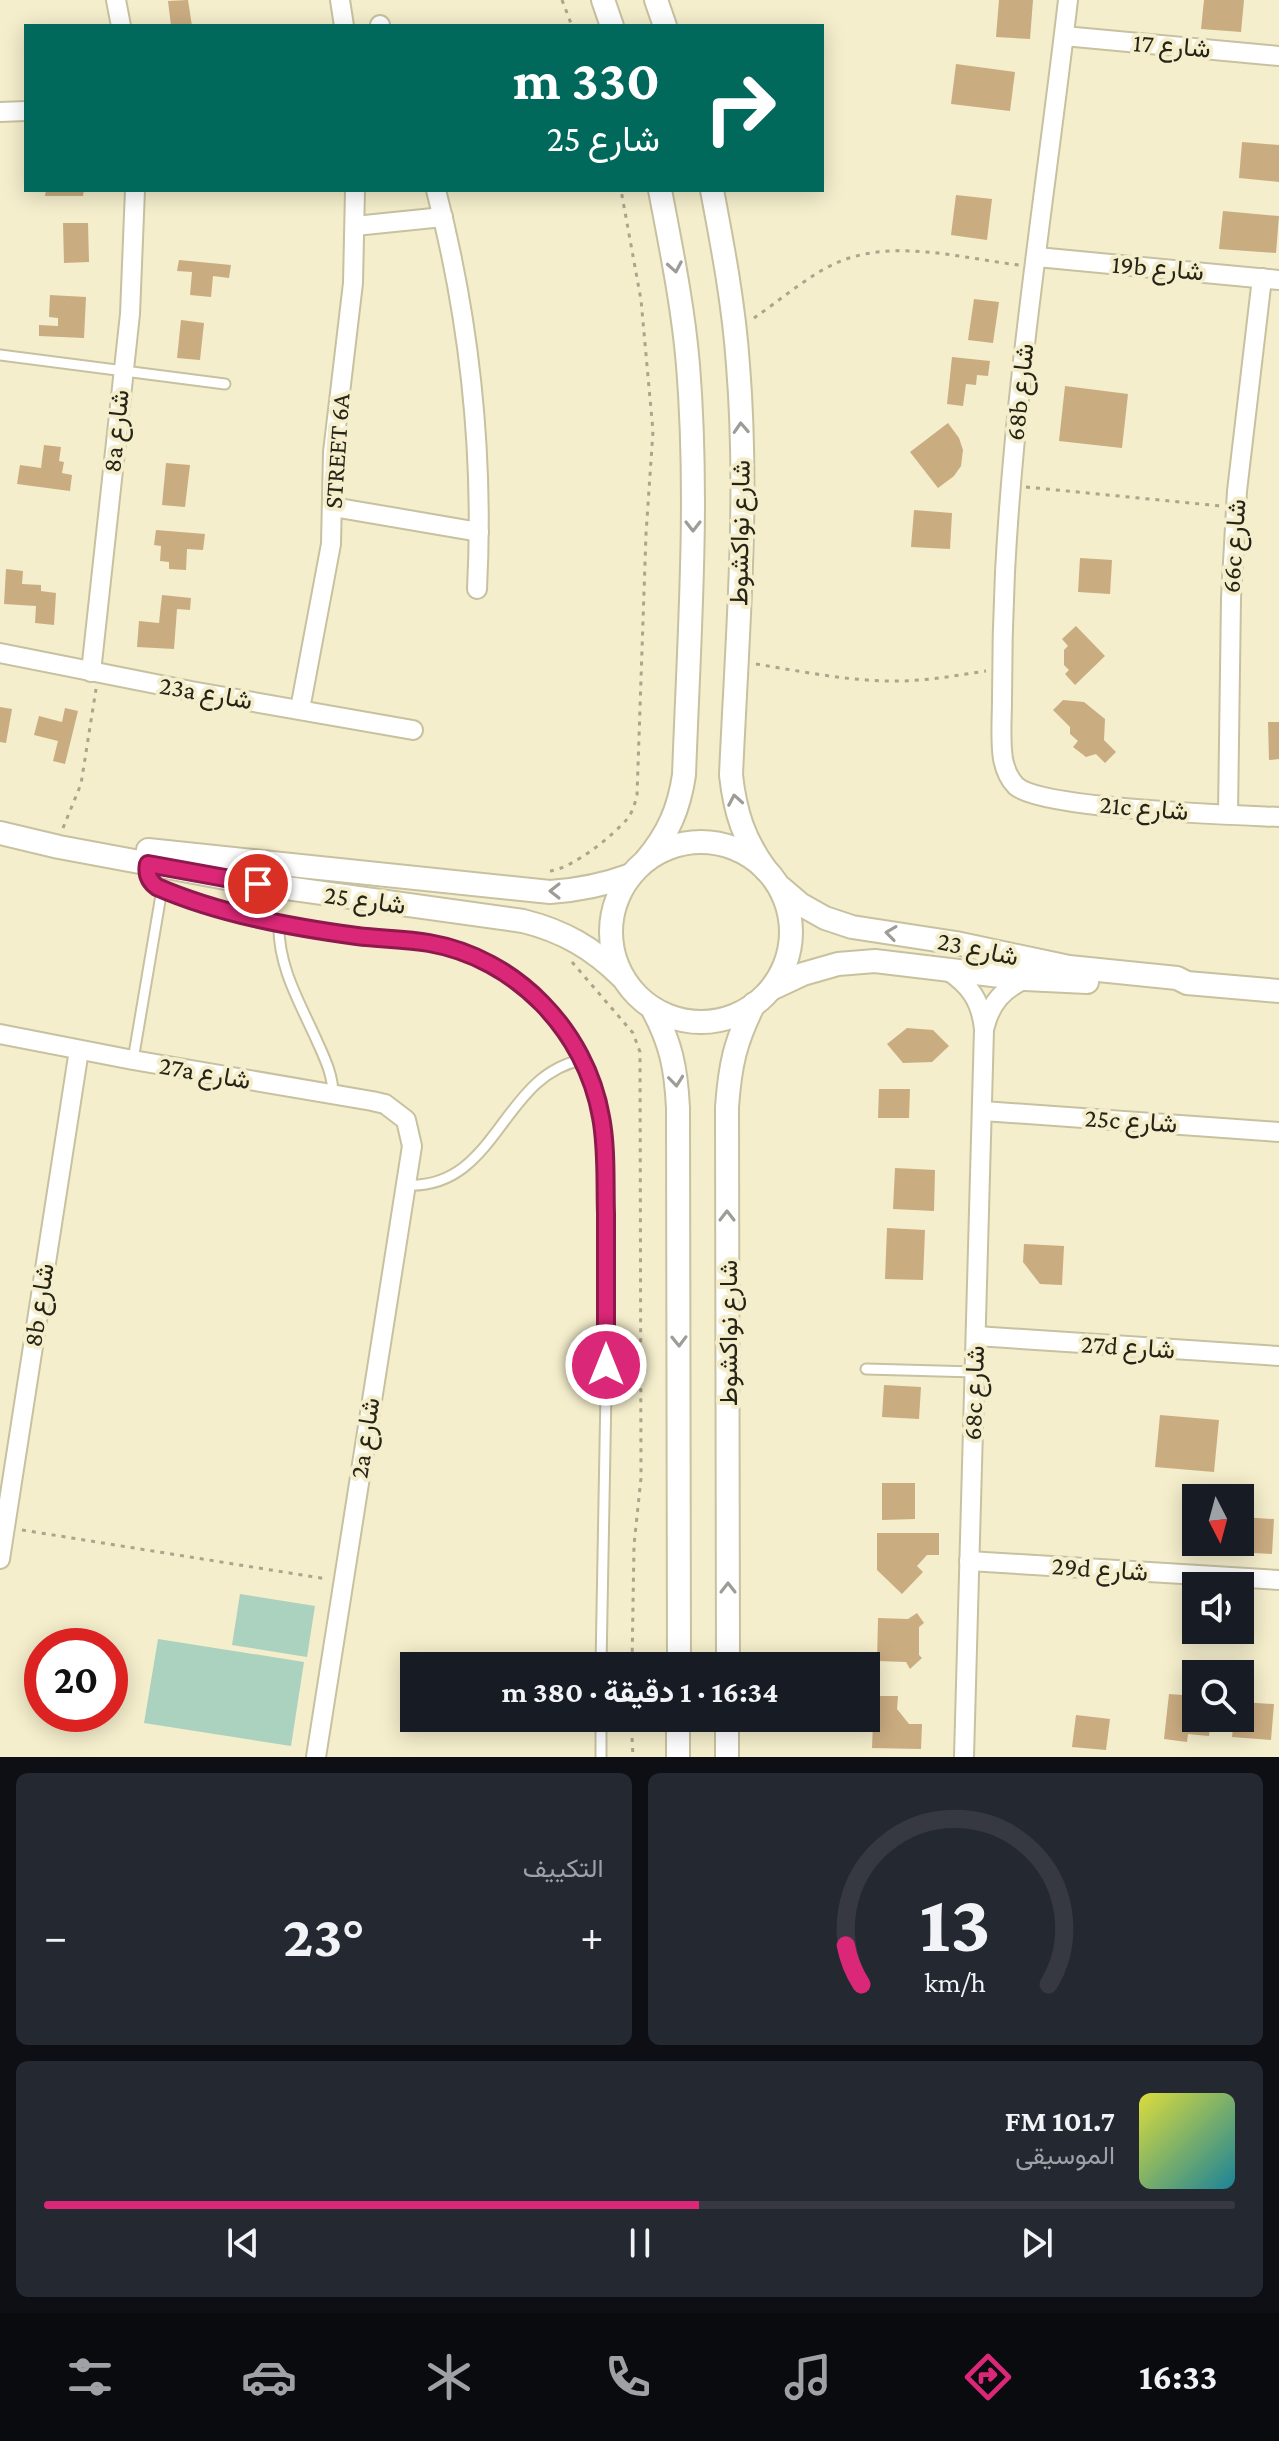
<!DOCTYPE html>
<html lang="ar">
<meta charset="utf-8">
<style>
body{margin:0;font-family:"Crimson Pro",Vazirmatn,serif;background:#242831;color:#f1f3f6;direction:rtl;height:100vh;display:flex;flex-direction:column;font-size:30px;white-space:nowrap}
*{box-sizing:border-box;margin:0}
p{font-size:26px;color:#9ea1a6}
.icon{flex:none;width:44px;height:44px;fill:none;stroke:currentColor;stroke-width:2;stroke-linecap:round;stroke-linejoin:round}
.map{position:relative;height:1757px;overflow:hidden;direction:ltr}
.sheet{display:flex;flex-direction:column;gap:16px;padding:16px;background:#0d0f14;flex:1}
.sheet>*{flex:none}
.hud{position:absolute;left:24px;top:24px;width:800px;height:168px;border-radius:0px;box-shadow:0 4px 20px #0003;direction:rtl;background:#00695c;color:#fff;overflow:hidden}
.needle{width:52px;rotate:174deg}
.fabs{position:absolute;left:1182px;top:1484px;display:grid;gap:16px}
.fabs a{display:grid;place-items:center;width:72px;height:72px;border-radius:0px;background:#171b24;box-shadow:0 4px 20px #0003;font-size:40px}
.speed{position:absolute;left:24px;top:1628px;display:flex;gap:16px;font-size:40px;font-weight:700;text-align:center}
.speed>*{display:grid;place-content:center;width:104px;height:104px;border-radius:50%;background:#171b24;box-shadow:0 4px 20px #0003;line-height:1}
.speed .limit{border:12px solid #d22;background:#fff;color:#111}
.pin{position:absolute;display:grid;place-items:center;width:68px;height:68px;color:#fff;margin:-34px;border:4px solid #fff;border-radius:50%;box-shadow:0 2px 8px #0007}
.me{position:absolute;width:88px;margin:-44px;rotate:0deg;stroke-linejoin:round;filter:drop-shadow(0 0 6px #0008)}
.turn{display:flex;align-items:center;gap:28px;height:168px;padding:0 32px;font-size:36px}
.turn .icon{width:104px;height:104px;stroke-width:2.5}
.turn b{display:block;font-size:56px;line-height:68px}
.big{font-size:60px;font-weight:700;line-height:1.1}
.sheet .widget{flex:1;display:flex;flex-direction:column;justify-content:center;gap:12px;min-width:0;padding:0 28px;border-radius:12px;background:#242831}
.sheet .dial{align-items:center;gap:0}
.dial svg{height:208px;overflow:visible;fill:none;stroke:#363941;stroke-width:7;stroke-linecap:round;text-anchor:middle}
.dial text{fill:#f1f3f6;stroke:none}
.song{display:flex;align-items:center;gap:24px}
.cover{width:96px;height:96px;border-radius:12px;background:linear-gradient(135deg,hsl(60 70% 55%),hsl(190 70% 35%))}
.played{height:8px;border-radius:4px;background:linear-gradient(90deg,#db2777 55%,#363941 55%)}
.keys{display:flex;justify-content:space-around;direction:ltr}
.heat{display:flex;justify-content:space-between;align-items:center;font-size:44px;direction:ltr}
.sheet .tiles{flex:1;display:grid;gap:16px;grid-template-columns:1fr 1fr}
.widget:last-child{grid-column:span 2}
.trip{position:absolute;left:400px;top:1652px;width:480px;height:80px;border-radius:0px;background:#171b24;box-shadow:0 4px 20px #0003;font-weight:700;line-height:80px;text-align:center;direction:rtl}
.tabs{display:flex;height:128px;justify-content:space-around;align-items:center;background:#090b0e;color:#9ea1a6}
.tabs .icon{width:56px;height:56px}
.tabs .on{color:#db2777}
.tabs b{font-size:36px;color:#f1f3f6}
.map>svg:first-child{display:block}
.green{fill:#abd1bf}
.building{fill:#caac81}
.lines{fill:none;stroke-linecap:round;stroke-linejoin:round}
.service-casing{stroke:#c7c1a0;stroke-width:13}
.minor-casing{stroke:#c7c1a0;stroke-width:22}
.tertiary-casing{stroke:#c7c1a0;stroke-width:26}
.path{stroke:#aaa58b;stroke-width:3;stroke-dasharray:4 6;stroke-linecap:butt}
.service{stroke:#fff;stroke-width:9}
.minor{stroke:#fff;stroke-width:18}
.tertiary{stroke:#fff;stroke-width:22}
.oneway{stroke:#9d9c97}
.route-casing{stroke:#8e194d;stroke-width:20}
.route{stroke:#db2777;stroke-width:14}
.labels{text-anchor:middle;dominant-baseline:central;stroke-width:8;stroke-linejoin:round;paint-order:stroke}
.street-label{font-size:26px;fill:#262417;stroke:#f4eecc}
</style>
<div class="map">
<svg width="1279" height="1757" viewBox="0 0 1279 1757">
<rect width="100%" height="100%" fill="#f4eecc"/>
<g class="green">
<path d="M240 1594 315 1606 307 1657 232 1645Z"/>
<path d="M158 1639 304 1662 291 1746 144 1723Z"/>
</g>
<g class="building">
<path d="M188 0 192 26H171L168 1Z"/>
<path d="M999 0H1033L1030 39 996 37Z"/>
<path d="M1204 0H1244L1241 32 1201 29Z"/>
<path d="M956 64 1015 72 1010 111 951 104Z"/>
<path d="M1242 142 1279 145V182L1239 178Z"/>
<path d="M46 190H84L83 196H45Z"/>
<path d="M956 195 992 199 987 240 951 235Z"/>
<path d="M1223 211 1279 216 1276 253 1219 249Z"/>
<path d="M63 223H88L89 262 64 263Z"/>
<path d="M179 260 231 265 229 278 213 276 211 297 190 295 192 272 177 271Z"/>
<path d="M50 295 86 297 84 338 39 336V325L58 326V318L49 317Z"/>
<path d="M974 299 999 302 993 343 968 340Z"/>
<path d="M181 320 204 323 200 360 177 358Z"/>
<path d="M952 357 990 361 988 376 977 375 976 385 966 384 963 406 947 404Z"/>
<path d="M1065 386 1128 394 1122 448 1059 441Z"/>
<path d="M948 423 959 438 963 450 961 466 954 476 938 488 910 452Z"/>
<path d="M44 445 61 447 59 461 64 462 62 473 72 475 70 491 17 484 20 465 41 468Z"/>
<path d="M166 463 190 465 185 507 162 505Z"/>
<path d="M914 510 952 513 950 549 911 547Z"/>
<path d="M156 530 205 534 203 550 187 549 186 570 169 569V562L160 561 161 546 154 545Z"/>
<path d="M1080 558 1112 560 1110 594 1078 592Z"/>
<path d="M6 569 23 571 22 584 41 585V591L56 593 54 625 35 623 36 606 4 604Z"/>
<path d="M162 595 191 598 190 610 177 609 174 649 137 647 139 621 159 623Z"/>
<path d="M1076 626 1105 656 1075 685 1065 674 1069 670 1064 665V650L1068 646 1062 639Z"/>
<path d="M1063 700 1084 702 1105 719 1104 740 1116 752 1105 763 1096 754 1086 757 1073 747 1078 741 1070 734V727L1053 710Z"/>
<path d="M0 707 12 709 6 743 0 742Z"/>
<path d="M65 708 78 711 65 764 53 761 58 741 34 735 39 716 62 722Z"/>
<path d="M1268 722H1279V759L1269 760Z"/>
<path d="M907 1028 933 1030 949 1046 932 1062 903 1063 887 1044Z"/>
<path d="M879 1089H910L909 1118H878Z"/>
<path d="M895 1168 935 1170 934 1211 893 1209Z"/>
<path d="M887 1228 925 1230 923 1280 885 1279Z"/>
<path d="M1024 1244 1064 1246 1062 1285 1040 1284 1023 1262Z"/>
<path d="M884 1385 921 1387 919 1419 882 1417Z"/>
<path d="M1160 1415 1219 1420 1214 1472 1155 1467Z"/>
<path d="M882 1483H915V1519L882 1520Z"/>
<path d="M1240 1517 1274 1519 1272 1554 1234 1552 1235 1542H1240Z"/>
<path d="M877 1533H939V1555H927L917 1566 923 1572 902 1594 877 1570Z"/>
<path d="M917 1613 924 1623 919 1627V1655L922 1658 910 1669 906 1662 877 1661 878 1618 908 1619Z"/>
<path d="M1169 1694 1196 1696V1718H1211L1209 1736 1188 1734 1187 1742 1164 1739Z"/>
<path d="M874 1696H898L897 1709 909 1724H922L921 1749 872 1748Z"/>
<path d="M1240 1702 1274 1704 1271 1740 1232 1737 1234 1718H1240Z"/>
<path d="M1076 1715 1110 1719 1106 1750 1072 1747Z"/>
</g>
<g class="lines">
<g class="service-casing">
<g id="service">
<path d="M0 355 225 384"/>
<path d="M148 864 150 880 157 887C208 909 267 922 322 931 358 936 395 936 431 943 527 962 593 1043 604 1138L606 1391 601 1666"/>
<path d="M279 922C277 965 300 1003 317 1041 325 1059 333 1075 333 1095"/>
<path d="M133 1060 162 889"/>
<path d="M406 1185C497 1190 501 1075 582 1060"/>
<path d="M866 1369 975 1372"/>
<path d="M601 1757V1718"/>
</g>
</g>
<g class="minor-casing">
<g id="minor">
<path d="M116 0 121 26"/>
<path d="M340 0 344 26"/>
<path d="M1068 0C1046 190 1015 380 1005 572 1003 614 1002 656 1002 699 1002 719 1000 740 1003 759 1005 769 1009 779 1016 786 1042 809 1235 815 1279 817"/>
<path d="M380 25V26"/>
<path d="M1064 36 1279 56"/>
<path d="M0 112 26 111"/>
<path d="M436 190C470 321 484 454 477 589"/>
<path d="M355 226 443 217"/>
<path d="M1037 257 1279 280"/>
<path d="M333 507 479 532"/>
<path d="M0 653 191 691 413 730"/>
<path d="M91 672 130 314 135 190"/>
<path d="M300 709 331 544 333 452 353 283 355 190"/>
<path d="M1228 814 1231 598 1237 491 1262 278"/>
<path d="M947 970C970 985 981 1001 984 1029L964 1757"/>
<path d="M985 1026C991 1002 1004 989 1025 979"/>
<path d="M0 1034 133 1060 372 1101 385 1104 406 1120 412 1146 316 1757"/>
<path d="M983 1111 1279 1132"/>
<path d="M976 1336 1279 1356"/>
<path d="M0 1559 79 1050"/>
<path d="M969 1561 1279 1580"/>
</g>
</g>
<g class="tertiary-casing">
<g id="tertiary">
<path d="M603 0 612 26"/>
<path d="M656 0 665 26"/>
<path d="M712 190C723 248 734 306 738 365 749 502 737 639 731 775 735 812 744 840 766 870"/>
<path d="M0 833 59 847 258 884 523 921C563 931 593 948 622 977"/>
<circle cx="701" cy="932" r="90"/>
<path d="M148 850 550 892C579 890 604 885 631 875"/>
<path d="M646 860C668 834 679 809 684 775 689 638 699 501 688 365 683 306 671 248 660 190"/>
<path d="M780 887 800 904 825 918 852 927 956 943 1069 967 1177 978 1187 983 1279 991"/>
<path d="M771 989 803 974 838 964 875 961 1025 979 1087 982"/>
<path d="M652 1008C671 1043 676 1068 678 1108L679 1666"/>
<path d="M728 1666 727 1107C730 1065 735 1042 754 1004"/>
<path d="M678 1757V1718"/>
<path d="M727 1757V1718"/>
</g>
</g>
<g class="path">
<path d="M562 0 572 26"/>
<path d="M754 318C779 301 809 275 836 263 893 238 960 258 1019 265"/>
<path d="M1026 487 1221 506"/>
<path d="M756 664C799 671 843 680 887 681 920 682 953 676 986 671"/>
<path d="M63 828 81 784 96 689"/>
<path d="M550 871C573 868 613 836 628 818 633 811 635 803 637 795L646 534 653 431 641 300 621 190"/>
<path d="M572 962 633 1033 640 1052 641 1478 634 1545 632 1666"/>
<path d="M22 1530 327 1579"/>
<path d="M631 1718 633 1757"/>
</g>
<use href="#service" class="service"/>
<use href="#minor" class="minor"/>
<use href="#tertiary" class="tertiary"/>
</g>
<defs><path id="oneway-chevron" d="M-2-3.5L2.5 0L-2 3.5" fill="none" stroke-width="1.6" stroke-linecap="round" stroke-linejoin="round" transform="scale(2)"/></defs>
<g class="oneway">
<use href="#oneway-chevron" transform="translate(675 267) rotate(80)"/>
<use href="#oneway-chevron" transform="translate(741 428) rotate(-93)"/>
<use href="#oneway-chevron" transform="translate(693 526) rotate(90)"/>
<use href="#oneway-chevron" transform="translate(735 800) rotate(-100)"/>
<use href="#oneway-chevron" transform="translate(555 891) rotate(180)"/>
<use href="#oneway-chevron" transform="translate(891 933) rotate(-172)"/>
<use href="#oneway-chevron" transform="translate(676 1081) rotate(84)"/>
<use href="#oneway-chevron" transform="translate(727 1216) rotate(-90)"/>
<use href="#oneway-chevron" transform="translate(679 1341) rotate(89)"/>
<use href="#oneway-chevron" transform="translate(728 1588) rotate(-90)"/>
</g>
<g class="lines">
<g class="route-casing">
<path id="route" d="M258 884 148 864C146 874 149 881 157 887 219 914 291 927 357 936 381 939 405 939 429 943 516 958 586 1031 601 1117 607 1148 605 1182 606 1214 606 1264 606 1315 606 1365"/>
</g>
<use href="#route" class="route"/>
</g>
<g class="labels">
<g class="street-label">
<text transform="translate(1172 46) rotate(5)">شارع 17</text>
<text transform="translate(1158 268) rotate(5)">19b شارع</text>
<text transform="translate(1020 392) rotate(-84)">68b شارع</text>
<text transform="translate(116 431) rotate(-84)">8a شارع</text>
<text transform="translate(337 451) rotate(-86)">STREET 6A</text>
<text transform="translate(740 533) rotate(-89)">شارع نواكشوط</text>
<text transform="translate(1234 546) rotate(-86)">66c شارع</text>
<text transform="translate(206 693) rotate(10)">23a شارع</text>
<text transform="translate(1144 808) rotate(5)">21c شارع</text>
<text transform="translate(365 900) rotate(8)">شارع 25</text>
<text transform="translate(978 949) rotate(12)">شارع 23</text>
<text transform="translate(205 1073) rotate(10)">27a شارع</text>
<text transform="translate(1131 1121) rotate(4)">25c شارع</text>
<text transform="translate(39 1305) rotate(-81)">8b شارع</text>
<text transform="translate(728 1333) rotate(-90)">شارع نواكشوط</text>
<text transform="translate(1128 1347) rotate(4)">27d شارع</text>
<text transform="translate(974 1393) rotate(-88)">68c شارع</text>
<text transform="translate(365 1438) rotate(-81)">2a شارع</text>
<text transform="translate(1100 1569) rotate(4)">29d شارع</text>
</g>
</g>
</svg>
<div class="fabs">
<a><svg class="needle" viewBox="-14 -14 28 28"><path d="M0-13l5 13h-10z" fill="#e53935"/><path d="M0 13l5-13h-10z" fill="#9ea1a6"/></svg></a>
<a><svg class="icon" aria-label="sound" viewBox="0 0 24 24"><path d="M4 9h4l5-4v14l-5-4H4zM17 9q2 3 0 6"/></svg></a>
<a><svg class="icon" aria-label="search" viewBox="0 0 24 24"><circle cx="10" cy="10" r="6"/><path d="M15 15l6 6"/></svg></a>
</div>
<div class="speed"><div class="limit">20</div></div>
<div class="pin" style="left:258px;top:884px;background:#d93025"><svg class="icon" aria-label="arrive" viewBox="0 0 24 24"><path d="M6 21V4h12l-3 4 3 4H6"/></svg></div>
<svg class="me" style="left:606px;top:1365px" viewBox="-20 -20 40 40"><circle r="17" fill="#db2777" stroke="#fff" stroke-width="3"/><path d="M0-11L8 9 0 5-8 9z" fill="#fff"/></svg>
<div class="trip">16:34 · 1 دقيقة · 380 m</div>
<div class="hud">
<div class="turn"><svg class="icon" aria-label="right" viewBox="0 0 24 24"><path d="M7 20v-9h11M14 6l5 5-5 5"/></svg><div><b>330 m</b>شارع 25</div></div>
</div>
</div>
<section class="sheet">
<div class="tiles">
<div class="widget dial"><svg viewBox="0 0 100 80">
<path d="M14 69A42 42 0 1 1 86 69"/>
<path d="M14 69A42 42 0 0 1 8 54" stroke="#db2777"/>
<text x="50" y="56" font-size="32" font-weight="700">13</text>
<text x="50" y="72" font-size="11">km/h</text>
</svg></div>
<div class="widget"><p>التكييف</p>
<div class="heat"><a>−</a><b class="big">23°</b><a>+</a></div>
</div>
<div class="widget">
<div class="song"><i class="cover"></i><div><b>101.7 FM</b><p>الموسيقى</p></div></div>
<div class="played"></div>
<div class="keys"><svg class="icon" aria-label="previous" viewBox="0 0 24 24"><path d="M18 5L8 12l10 7zM5 5v14"/></svg><svg class="icon" aria-label="pause" viewBox="0 0 24 24"><path d="M8 5v14M16 5v14"/></svg><svg class="icon" aria-label="next" viewBox="0 0 24 24"><path d="M6 5l10 7-10 7zM19 5v14"/></svg></div>
</div>
</div>
</section>
<nav class="tabs">
<b>16:33</b>
<svg class="icon on" aria-label="directions" viewBox="0 0 24 24"><path d="M12 3l9 9-9 9-9-9zM9 14v-3h6M13 9l2 2-2 2"/></svg>
<svg class="icon" aria-label="music" viewBox="0 0 24 24"><path d="M9 18V5l10-2v13"/><circle cx="6" cy="18" r="3"/><circle cx="16" cy="16" r="3"/></svg>
<svg class="icon" aria-label="phone" viewBox="0 0 24 24"><path d="M5 4h4l2 5-3 2q2 4 5 5l2-3 5 2v4C11 20 4 13 5 4z"/></svg>
<svg class="icon" aria-label="climate" viewBox="0 0 24 24"><path d="M12 3v18M4 7l16 10M4 17L20 7"/></svg>
<svg class="icon" aria-label="car" viewBox="0 0 24 24"><path d="M5 17H2v-5l4-1 3-4h7l3 4 3 1v5h-3M9 17h6M6 11h13"/><circle cx="7" cy="17" r="2"/><circle cx="17" cy="17" r="2"/></svg>
<svg class="icon" aria-label="filters" viewBox="0 0 24 24"><path d="M4 7h16M4 17h16"/><circle cx="9" cy="7" r="2"/><circle cx="15" cy="17" r="2"/></svg>
</nav>
